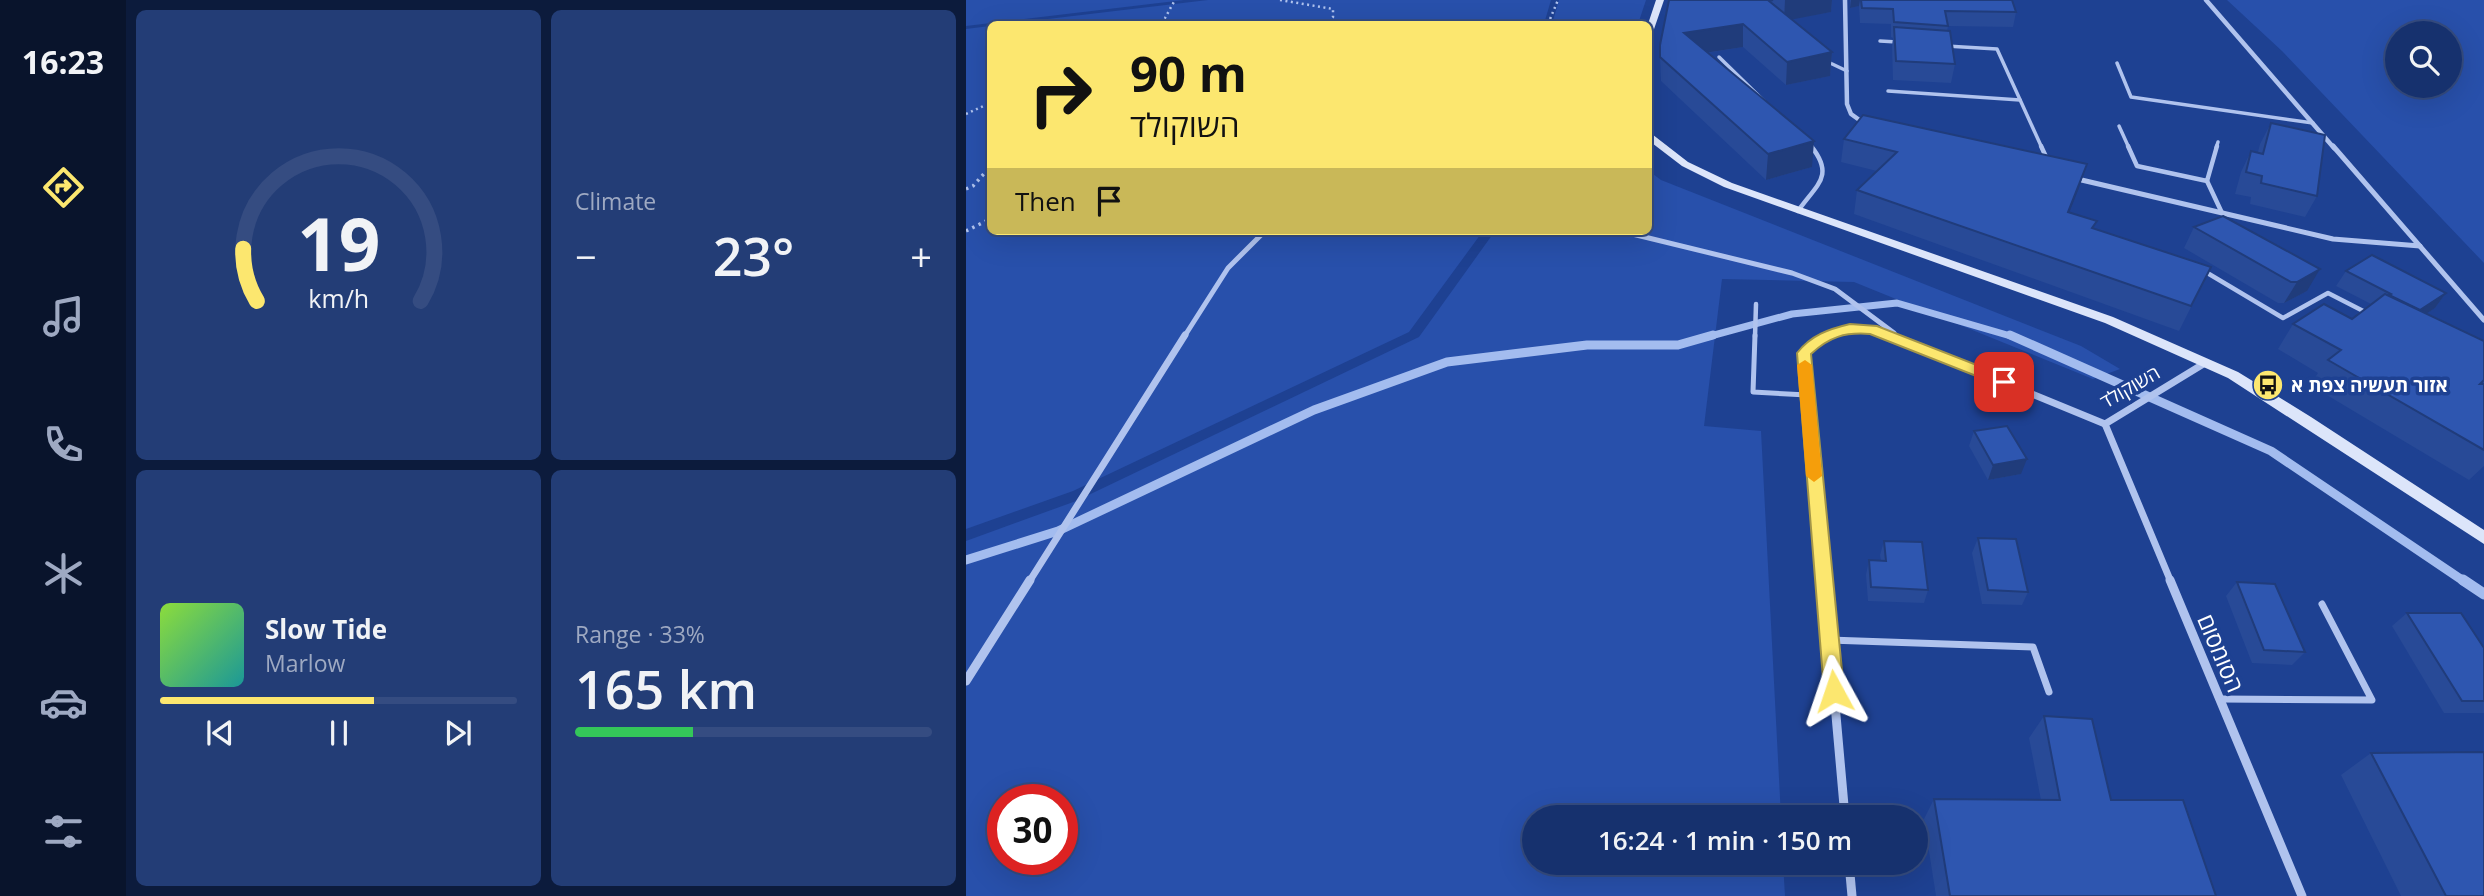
<!DOCTYPE html>
<meta charset="utf-8">
<style>
body{margin:0;font-family:"Open Sans","Noto Sans Hebrew",sans-serif;background:#233d76;color:#f1f3f6;height:100vh;display:flex;flex-direction:column;font-size:26px;white-space:nowrap}
*{box-sizing:border-box;margin:0}
p{font-size:23px;color:#9ea9c2}
.icon{flex:none;width:38px;height:38px;fill:none;stroke:currentColor;stroke-width:2;stroke-linecap:round;stroke-linejoin:round}
.map{position:relative;flex:1;overflow:hidden}
.drawer{display:flex;flex-direction:column;gap:10px;padding:10px;background:#0c1b3c;width:840px}
.drawer>*{flex:none}
.banner{position:absolute;left:21px;top:21px;width:665px;height:214px;border-radius:10px;box-shadow:0 7px 28px #0002,0 0 0 2px #354c81;background:#fce76f;color:#111;overflow:hidden}
.controls{position:absolute;left:1419px;top:21px;display:grid;gap:14px}
.controls a{display:grid;place-items:center;width:77px;height:77px;border-radius:50%;background:#16316e;box-shadow:0 7px 28px #0002,0 0 0 2px #354c81;font-size:35px}
.speed{position:absolute;left:21px;top:784px;display:flex;gap:14px;font-size:35px;font-weight:700;text-align:center}
.speed>*{display:grid;place-content:center;width:91px;height:91px;border-radius:50%;background:#16316e;box-shadow:0 7px 28px #0002,0 0 0 2px #354c81;line-height:1}
.speed .limit{border:10px solid #d22;background:#fff;color:#111}
.pin{position:absolute;display:grid;place-items:center;width:60px;height:60px;color:#fff;margin:-30px;border-radius:14px;box-shadow:0 4px 10px #0006}
.me{position:absolute;width:77px;margin:-38px;rotate:355deg;stroke-linejoin:round;filter:drop-shadow(0 0 5px #0008)}
.turn{display:flex;align-items:center;gap:24px;height:147px;padding:0 28px;font-size:32px}
.turn .icon{width:91px;height:91px;stroke-width:2.5}
.turn b{display:block;font-size:49px;line-height:60px}
.then{display:flex;align-items:center;height:66px;padding:0 28px;background:#0003;gap:14px;font-size:26px}
.big{font-size:52px;font-weight:600;line-height:1.1}
.drawer .widget{flex:1;display:flex;flex-direction:column;justify-content:center;gap:10px;min-width:0;padding:0 24px;border-radius:10px;background:#233d76}
.drawer .dial{align-items:center;gap:0}
.dial svg{height:182px;overflow:visible;fill:none;stroke:#354c81;stroke-width:7;stroke-linecap:round;text-anchor:middle}
.dial text{fill:#f1f3f6;stroke:none}
.song{display:flex;align-items:center;gap:21px}
.cover{width:84px;height:84px;border-radius:10px;background:linear-gradient(135deg,hsl(90 70% 55%),hsl(180 70% 35%))}
.played{height:7px;border-radius:4px;background:linear-gradient(90deg,#fce76f 60%,#354c81 60%)}
.keys{display:flex;justify-content:space-around;direction:ltr}
.heat{display:flex;justify-content:space-between;align-items:center;font-size:38px;direction:ltr}
.charge{height:10px;border-radius:5px;background:linear-gradient(90deg,#34c759 33%,#354c81 0)}
.drawer .tiles{flex:1;display:grid;gap:10px;grid-template-columns:repeat(2,1fr)}
.trip{position:absolute;left:556px;top:805px;width:406px;height:70px;border-radius:35px;background:#16316e;box-shadow:0 7px 28px #0002,0 0 0 2px #354c81;font-weight:600;line-height:70px;text-align:center}
main{display:flex;flex:1;min-height:0}
.tabs{display:flex;flex-direction:column;width:126px;justify-content:space-around;align-items:center;background:#09142c;color:#9ea9c2}
.tabs .icon{width:49px;height:49px}
.tabs .on{color:#fce76f}
.tabs b{font-size:32px;color:#f1f3f6}
.map>svg:first-child{display:block}
.green{fill:#2850ab;fill-rule:evenodd}
.lines{fill:none;stroke-linecap:round;stroke-linejoin:round}
.stream-far2{stroke:#a3bcef;stroke-width:7}
.stream-far1{stroke:#a3bcef;stroke-width:9}
.stream{stroke:#a3bcef;stroke-width:11}
.path-far1{stroke:#b0c3ee;stroke-width:2.5;stroke-dasharray:2 3.5;stroke-linecap:butt}
.path{stroke:#b0c3ee;stroke-width:3.5;stroke-dasharray:2.5 4.5;stroke-linecap:butt}
.lane-far3{stroke:#b0c3ee;stroke-width:3.5}
.lane-far2{stroke:#b0c3ee;stroke-width:4.5}
.lane-far1{stroke:#b0c3ee;stroke-width:5}
.lane{stroke:#b0c3ee;stroke-width:7}
.street-far3{stroke:#b0c3ee;stroke-width:4.5}
.street-far2{stroke:#b0c3ee;stroke-width:5}
.street-far1{stroke:#b0c3ee;stroke-width:7}
.street{stroke:#b0c3ee;stroke-width:9}
.secondary{fill:#dce5fa;fill-rule:evenodd}
.wall{fill:#284a97}
.shaded-wall{fill:#203c7b}
.building{fill:#2e56b0;stroke:#203c7b;stroke-width:2}
.route{fill:#fce76f;stroke:#a49648;stroke-width:2}
.slow{fill:#f59e0b}
.labels{text-anchor:middle;dominant-baseline:central;stroke-width:7;stroke-linejoin:round;paint-order:stroke}
.poi-label{font-size:19px;font-weight:bold;fill:#fff;stroke:#1e4192;text-anchor:start}
.street-label{font-size:19px;fill:#fff;stroke:#1e4192}
.near-street-label{font-size:23px;fill:#fff;stroke:#1e4192}
</style>
<main>
<nav class="tabs">
<b>16:23</b>
<svg class="icon on" aria-label="directions" viewBox="0 0 24 24"><path d="M12 3l9 9-9 9-9-9zM9 14v-3h6M13 9l2 2-2 2"/></svg>
<svg class="icon" aria-label="music" viewBox="0 0 24 24"><path d="M9 18V5l10-2v13"/><circle cx="6" cy="18" r="3"/><circle cx="16" cy="16" r="3"/></svg>
<svg class="icon" aria-label="phone" viewBox="0 0 24 24"><path d="M5 4h4l2 5-3 2q2 4 5 5l2-3 5 2v4C11 20 4 13 5 4z"/></svg>
<svg class="icon" aria-label="climate" viewBox="0 0 24 24"><path d="M12 3v18M4 7l16 10M4 17L20 7"/></svg>
<svg class="icon" aria-label="car" viewBox="0 0 24 24"><path d="M5 17H2v-5l4-1 3-4h7l3 4 3 1v5h-3M9 17h6M6 11h13"/><circle cx="7" cy="17" r="2"/><circle cx="17" cy="17" r="2"/></svg>
<svg class="icon" aria-label="filters" viewBox="0 0 24 24"><path d="M4 7h16M4 17h16"/><circle cx="9" cy="7" r="2"/><circle cx="15" cy="17" r="2"/></svg>
</nav>
<section class="drawer">
<div class="tiles">
<div class="widget dial"><svg viewBox="0 0 100 80">
<path d="M14 69A42 42 0 1 1 86 69"/>
<path d="M14 69A42 42 0 0 1 8 46" stroke="#fce76f"/>
<text x="50" y="56" font-size="32" font-weight="700">19</text>
<text x="50" y="72" font-size="11">km/h</text>
</svg></div>
<div class="widget"><p>Climate</p>
<div class="heat"><a>−</a><b class="big">23°</b><a>+</a></div>
</div>
<div class="widget">
<div class="song"><i class="cover"></i><div><b>Slow Tide</b><p>Marlow</p></div></div>
<div class="played"></div>
<div class="keys"><svg class="icon" aria-label="previous" viewBox="0 0 24 24"><path d="M18 5L8 12l10 7zM5 5v14"/></svg><svg class="icon" aria-label="pause" viewBox="0 0 24 24"><path d="M8 5v14M16 5v14"/></svg><svg class="icon" aria-label="next" viewBox="0 0 24 24"><path d="M6 5l10 7-10 7zM19 5v14"/></svg></div>
</div>
<div class="widget"><p>Range · 33%</p><b class="big">165 km</b><div class="charge"></div></div>
</div>
</section>
<div class="map">
<svg width="1518" height="896" viewBox="0 0 1518 896">
<rect width="100%" height="100%" fill="#1e4192"/>
<g class="green">
<path d="M0 0H218L0 26Z"/>
<path d="M242 0H585L578 24H39Z"/>
<path d="M593 0H680L672 24H586Z"/>
<path d="M1261 0H1518V263L1316 51ZM1484 33V86H1432V33Z"/>
<path d="M24 26V231H517L443 332 107 491 0 529V29Z"/>
<path d="M683 171 695 180 1115 346 1154 369 1127 379 888 282 756 279 738 426 795 431 815 817H569V863H817L819 896H0V541L110 501 453 337 529 231H682ZM37 800H96V859H37Z"/>
</g>
<g class="lines">
<path class="stream-far2" d="M741 337 826 314 931 303 1048 337"/>
<g class="stream-far1">
<path d="M1044 335 1305 451 1499 582"/>
<path d="M0 560 92 531 348 410 481 362 621 345H712L747 335"/>
</g>
<path class="stream" d="M1497 580 1518 594"/>
<g class="path-far1">
<path d="M314 0 367 9V17L361 24"/>
<path d="M189 24 199 18 209 0"/>
<path d="M582 24 592 0"/>
<path d="M0 114 24 103"/>
</g>
<g class="path">
<path d="M0 189 7 186 24 167"/>
<path d="M0 231 24 219"/>
</g>
<g class="lane-far3">
<path d="M914 41 931 42"/>
<path d="M980 46 1031 49 1076 148"/>
<path d="M753 57 798 101"/>
<path d="M862 62 881 71"/>
<path d="M1151 63 1165 97 1347 123"/>
<path d="M922 91 1054 100"/>
<path d="M1153 126 1163 148"/>
<path d="M843 144 846 148"/>
<path d="M1250 148 1252 142"/>
</g>
<g class="lane-far2">
<path d="M1075 146 1081 159"/>
<path d="M1162 146 1171 166 1241 181 1251 146"/>
<path d="M1241 181 1256 213"/>
<path d="M832 211C851 184 869 176 845 146"/>
<path d="M1238 271 1317 318 1362 293 1403 314"/>
<path d="M789 337 790 304"/>
</g>
<path class="lane-far1" d="M789 335 787 392 841 395"/>
<g class="lane">
<path d="M863 640 1067 647 1083 692"/>
<path d="M1254 699 1406 700 1356 604"/>
</g>
<g class="street-far3">
<path d="M879 0 881 104 885 114 899 124"/>
<path d="M1240 0 1368 148"/>
</g>
<g class="street-far2">
<path d="M1367 146 1518 320"/>
<path d="M1107 178 1367 239 1454 246"/>
<path d="M654 231 826 273 869 289 928 333"/>
<path d="M218 337 262 268 299 231"/>
<path d="M860 337C883 327 903 328 926 337"/>
</g>
<g class="street-far1">
<path d="M922 335 1139 424 1239 363"/>
<path d="M1139 424 1205 582"/>
<path d="M63 582 219 335"/>
<path d="M858 582 838 353 864 335"/>
</g>
<g class="street">
<path d="M858 580 879 817"/>
<path d="M1204 580 1336 896"/>
<path d="M0 681 64 580"/>
<path d="M883 863 886 896"/>
</g>
<g class="secondary">
<path d="M690 0H698L686 35 682 37V24Z"/>
<path d="M682 131 722 162 766 183 1147 317 1272 372 1345 417 1518 530V544L1262 378 1139 323 758 187 716 166 682 140Z"/>
</g>
</g>
<g class="wall">
<path d="M703 0H866L865 12 825 19 866 52 864 76 820 85 777 47 741 53 846 167 800 180 695 81 694 57Z"/>
<path d="M884 0H1046L1050 12 1047 27 982 26 981 31 989 64 985 83 927 80 926 46 927 38 925 37V24L894 23 893 6 884 8Z"/>
<path d="M1305 123 1351 196 1339 217 1284 204 1285 197 1269 194 1275 172 1285 151 1292 152 1294 144Z"/>
<path d="M878 139 1121 164 1103 212 1128 228 1245 267 1213 331 888 214 891 190 911 171 875 162Z"/>
<path d="M1257 216 1341 291 1318 303H1312L1218 248 1228 227Z"/>
<path d="M1380 271 1480 293 1469 308 1461 313 1518 341V466L1503 480 1344 385 1352 373 1312 349 1327 324 1386 319 1405 304 1370 286Z"/>
<path d="M1008 431 1055 474 1022 480 1003 446Z"/>
<path d="M1012 538 1062 592 1056 605 1016 604 1006 553Z"/>
<path d="M918 541 962 590 958 603 902 601 900 575 903 560 915 561 914 555Z"/>
<path d="M1271 582 1339 652 1326 665 1286 663 1260 596Z"/>
<path d="M1441 613 1518 648V713H1478L1426 626Z"/>
<path d="M1078 716 1145 800 1250 896H970L958 819 968 799 1075 800 1063 738Z"/>
<path d="M1405 753 1518 896H1435L1375 775Z"/>
</g>
<g class="shaded-wall">
<path d="M819 0H866L865 12 818 21Z"/>
<path d="M885 0H894L893 6 884 8Z"/>
<path d="M777 24V47L719 56 718 33Z"/>
<path d="M866 52 864 76 820 85 821 62Z"/>
<path d="M848 141 846 167 800 180 802 154Z"/>
<path d="M1121 164 1113 188 1094 236 1102 212Z"/>
<path d="M1354 269 1341 291 1318 303 1331 282Z"/>
<path d="M1480 293 1469 308 1440 327 1451 312Z"/>
<path d="M1061 459 1055 474 1022 480 1027 465Z"/>
</g>
<g class="building">
<path d="M703 0H807L803 1 866 52 821 62 777 24 718 33 848 141 802 154 694 57V45Z"/>
<path d="M895 0H1046L1050 12 979 11 982 26 928 22 927 9 896 8Z"/>
<path d="M928 27 984 31 989 64 930 61Z"/>
<path d="M897 115 1121 164 1102 212 1131 221 1126 228 1245 267 1225 306 891 190 931 152 878 139Z"/>
<path d="M1305 123 1359 135 1351 196 1295 183 1296 176 1280 172 1285 151 1297 154Z"/>
<path d="M1257 216 1354 269 1331 282H1325L1228 227Z"/>
<path d="M1406 255 1480 293 1454 310 1423 295 1425 294 1380 271Z"/>
<path d="M1419 294 1518 341V380L1514 384H1518V450L1362 360 1375 350 1327 324 1358 304 1386 319Z"/>
<path d="M1041 426 1061 459 1027 465 1008 431Z"/>
<path d="M1012 538 1050 539 1062 592 1022 590Z"/>
<path d="M918 541 956 542 962 590 905 587 903 560 920 561Z"/>
<path d="M1271 582 1309 584 1339 652 1298 650Z"/>
<path d="M1441 613H1495L1518 648V701H1496Z"/>
<path d="M1078 716 1126 719 1145 800H1217L1250 896H984L968 799 1094 800Z"/>
<path d="M1518 752V896H1480L1405 753Z"/>
</g>
<path class="route" d="M884 324 911 326 1044 378 1046 382 1038 387 1033 385 904 334C879 332 863 337 845 354L878 691 875 697 868 700 861 697 858 691 831 353C845 335 863 329 884 324Z"/>
<path class="slow" d="M839 360 846 365 856 476 848 482 840 476 831 365Z"/>
<defs>
<g id="bus-disc" transform="scale(1.575)"><circle r="9.5" fill="#fce76f" stroke="#1e4192"/><path d="M-5-6H5V4H4V6H2V4H-2V6H-4V4H-5ZM-3.5-4V0h7V-4ZM-3.5 1.2v1.5H-2V1.2ZM2 1.2v1.5H3.5V1.2Z" fill="#111"/></g>
</defs>
<g fill-rule="evenodd">
<use href="#bus-disc" x="1302" y="385"/>
</g>
<g class="labels">
<g class="poi-label">
<text x="1325" y="385">אזור תעשיה צפת א</text>
</g>
<g class="street-label">
<text transform="translate(1164 387) rotate(-30)">השוקולד</text>
</g>
<g class="near-street-label">
<text transform="translate(1255 653) rotate(67)">הסומסום</text>
</g>
</g>
</svg>
<div class="controls">
<a><svg class="icon" aria-label="search" viewBox="0 0 24 24"><circle cx="10" cy="10" r="6"/><path d="M15 15l6 6"/></svg></a>
</div>
<div class="speed"><div class="limit">30</div></div>
<div class="pin" style="left:1038px;top:382px;background:#d93025"><svg class="icon" aria-label="arrive" viewBox="0 0 24 24"><path d="M6 21V4h12l-3 4 3 4H6"/></svg></div>
<svg class="me" style="left:868px;top:691px" viewBox="-20 -20 40 40"><path d="M0-17L14 15 0 8-14 15z" fill="#fce76f" stroke="#fff" stroke-width="4"/></svg>
<div class="trip">16:24 · 1 min · 150 m</div>
<div class="banner">
<div class="turn"><svg class="icon" aria-label="right" viewBox="0 0 24 24"><path d="M7 20v-9h11M14 6l5 5-5 5"/></svg><div><b>90 m</b>השוקולד</div></div>
<div class="then">Then<svg class="icon" aria-label="arrive" viewBox="0 0 24 24"><path d="M6 21V4h12l-3 4 3 4H6"/></svg></div>
</div>
</div>
</main>
